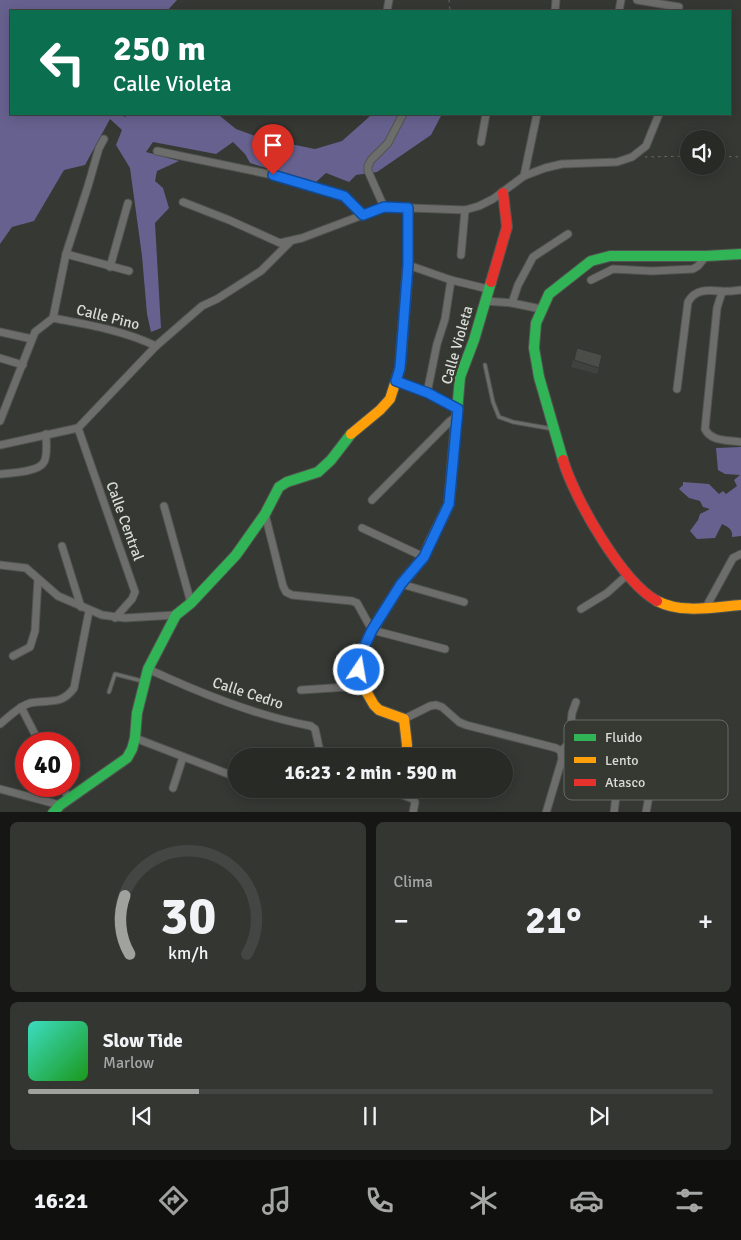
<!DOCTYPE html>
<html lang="es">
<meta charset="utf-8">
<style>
body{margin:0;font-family:Signika,sans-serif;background:#343632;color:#f1f3f6;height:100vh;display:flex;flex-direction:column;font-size:19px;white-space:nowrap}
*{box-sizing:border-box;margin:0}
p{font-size:16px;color:#a5a7a7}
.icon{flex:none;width:28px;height:28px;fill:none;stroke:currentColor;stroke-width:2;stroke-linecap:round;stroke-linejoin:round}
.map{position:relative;height:812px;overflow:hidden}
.sheet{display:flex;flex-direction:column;gap:10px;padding:10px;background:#161715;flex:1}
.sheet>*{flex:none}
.guide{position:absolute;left:10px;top:10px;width:721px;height:105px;border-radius:0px;box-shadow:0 2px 12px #0003,0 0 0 1px #444643;background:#0b6e4f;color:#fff;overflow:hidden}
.buttons{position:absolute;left:680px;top:130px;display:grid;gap:10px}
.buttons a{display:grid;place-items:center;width:45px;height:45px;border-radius:50%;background:#282a26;box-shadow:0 2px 12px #0003,0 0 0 1px #444643;font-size:25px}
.speed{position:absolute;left:15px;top:732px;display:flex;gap:10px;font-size:25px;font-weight:700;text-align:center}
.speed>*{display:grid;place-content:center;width:65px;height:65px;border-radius:50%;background:#282a26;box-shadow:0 2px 12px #0003,0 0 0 1px #444643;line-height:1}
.speed .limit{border:8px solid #d22;background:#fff;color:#111}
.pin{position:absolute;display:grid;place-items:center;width:42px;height:42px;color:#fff;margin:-51px -21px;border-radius:50% 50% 50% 0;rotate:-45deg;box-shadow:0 0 5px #0007}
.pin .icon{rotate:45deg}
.me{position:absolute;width:55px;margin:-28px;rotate:12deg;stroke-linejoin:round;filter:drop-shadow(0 0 4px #0008)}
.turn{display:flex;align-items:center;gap:18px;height:105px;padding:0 20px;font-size:22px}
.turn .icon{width:65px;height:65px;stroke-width:2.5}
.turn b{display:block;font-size:35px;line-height:42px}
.big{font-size:38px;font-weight:700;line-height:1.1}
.sheet .card{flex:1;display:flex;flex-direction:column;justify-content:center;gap:8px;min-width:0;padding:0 18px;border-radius:8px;background:#343632}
.sheet .dial{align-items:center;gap:0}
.dial svg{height:130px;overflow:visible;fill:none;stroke:#444643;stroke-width:7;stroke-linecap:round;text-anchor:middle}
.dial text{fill:#f1f3f6;stroke:none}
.song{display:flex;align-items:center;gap:15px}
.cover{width:60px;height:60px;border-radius:8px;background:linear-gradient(135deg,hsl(170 70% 55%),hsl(120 70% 35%))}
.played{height:5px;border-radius:2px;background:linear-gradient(90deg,#a0a29e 25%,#444643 25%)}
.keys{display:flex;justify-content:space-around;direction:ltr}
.heat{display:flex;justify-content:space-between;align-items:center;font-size:28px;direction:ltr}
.sheet .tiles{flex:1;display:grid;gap:10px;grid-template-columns:1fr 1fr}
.card:last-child{grid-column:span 2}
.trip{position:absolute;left:228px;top:748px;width:285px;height:50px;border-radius:25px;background:#282a26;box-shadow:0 2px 12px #0003,0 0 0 1px #444643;font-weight:700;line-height:50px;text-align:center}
.dock{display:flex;height:80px;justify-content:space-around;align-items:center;background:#10110f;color:#a5a7a7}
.dock .icon{width:35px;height:35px}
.dock .selected{color:#a0a29e}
.dock b{font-size:22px;color:#f1f3f6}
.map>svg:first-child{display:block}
.forest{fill:#67618f}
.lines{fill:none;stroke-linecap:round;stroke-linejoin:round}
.lane-casing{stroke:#525450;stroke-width:5}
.street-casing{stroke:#525450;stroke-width:9}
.fast-casing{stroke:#525450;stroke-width:12}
.slow-casing{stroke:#525450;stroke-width:12}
.jam-casing{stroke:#525450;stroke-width:12}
.path{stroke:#686a67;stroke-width:1;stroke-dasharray:2.5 4;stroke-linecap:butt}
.lane{stroke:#6d6e6c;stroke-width:3}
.street{stroke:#6d6e6c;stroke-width:7}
.fast{stroke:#30b455;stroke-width:10}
.slow{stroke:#ff9f0a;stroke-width:10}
.jam{stroke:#e5322d;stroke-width:10}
.wall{fill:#40423f}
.building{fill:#4b4d49;stroke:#343633}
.route-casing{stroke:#114b97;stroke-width:12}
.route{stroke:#1a73e8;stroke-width:9}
.labels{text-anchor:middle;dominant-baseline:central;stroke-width:5;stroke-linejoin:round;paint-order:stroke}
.street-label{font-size:15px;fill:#d9dbd7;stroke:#353932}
.key{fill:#353932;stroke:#666a64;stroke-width:1}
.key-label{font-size:14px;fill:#d9dbd7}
</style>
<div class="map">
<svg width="741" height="813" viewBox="0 0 741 813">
<rect width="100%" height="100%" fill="#353833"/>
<g class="forest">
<path d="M0 0H177L167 11H11V114H121L125 117 129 114H194L220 116 236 129 261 138 315 149 342 141 369 117 370 114H442L431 135 377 172 356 175 349 182 326 173 315 183 250 163 245 154 233 142 216 154 153 142 146 152 179 161 157 171 155 181 163 188 169 208 155 223 161 328 151 332 147 314 142 256 130 168 116 145 122 130 110 119 85 165 64 170 34 221 12 227 0 244Z"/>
<path d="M741 447V536L732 537C733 529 728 527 722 524L715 538 697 539 690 531 698 520 700 514 710 509 703 507 700 501 689 498 679 489 683 485V482L709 484 719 494 723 491 726 494 737 486 734 480 740 475 725 474 718 470 716 448Z"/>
</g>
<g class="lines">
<g class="lane-casing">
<g id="lane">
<path d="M485 365 493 402 499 417 513 422 553 429"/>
<path d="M109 692 115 674 142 681"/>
</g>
</g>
<g class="street-casing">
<g id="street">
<path d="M637 0 679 7"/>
<path d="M387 11 389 0"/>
<path d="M555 11 556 0"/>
<path d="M619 11 621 0"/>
<path d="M481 142 486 114"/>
<path d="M157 151 273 175 331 191 344 196 363 215"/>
<path d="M524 176 537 114"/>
<path d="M183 202 229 220 280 243 302 238 384 207 465 210 479 206 493 199 524 176 545 168 562 164 617 162 632 157 646 146 659 114"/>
<path d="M384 207 368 171V166L371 160 388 143 403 114"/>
<path d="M66 254 129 271"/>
<path d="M461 255 465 210"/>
<path d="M408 265 451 280 488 289"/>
<path d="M110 267 128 203"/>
<path d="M591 280 613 269 652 271 693 269 698 266 706 256"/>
<path d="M722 292 717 308 705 429C711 442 729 440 741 442"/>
<path d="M485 301 512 303 541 309"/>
<path d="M512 303 518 285 533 257 568 234"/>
<path d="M53 318C89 325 122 330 156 346"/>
<path d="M0 332 32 339"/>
<path d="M0 358 23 365"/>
<path d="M396 381 427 393 458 409"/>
<path d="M677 389 688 302C695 289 707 290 720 291 727 292 734 291 741 290"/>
<path d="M427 393 437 344 445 319 451 280"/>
<path d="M0 421 35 332 53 318 66 254 88 186 99 148 104 139"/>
<path d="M78 428 135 592 132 599 115 618"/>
<path d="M0 445 78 428 156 346 202 306 217 299 261 271 290 242"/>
<path d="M0 474C11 473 39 472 44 462 48 455 46 442 46 434"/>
<path d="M372 500 450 421 458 416"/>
<path d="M164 506 191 603"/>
<path d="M265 514 283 586 286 592 292 595 352 601 357 603 372 630 445 649"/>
<path d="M362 528 424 557"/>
<path d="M62 546 81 607"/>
<path d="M0 565 26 568 58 596 102 615 125 618 176 615"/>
<path d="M401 584 464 602"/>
<path d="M581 609 607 593 627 575"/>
<path d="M705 609 733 558 741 554"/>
<path d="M13 656 30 647 35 631 38 579"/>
<path d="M148 669C200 693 254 715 311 726L315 729 321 756"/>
<path d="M301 690 363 686"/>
<path d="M21 707 40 744"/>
<path d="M404 719 430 706 436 705 442 707 459 722 466 725 556 748 561 751 562 759 546 813"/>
<path d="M0 724C9 717 19 706 30 703 49 699 61 706 74 688L89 611"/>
<path d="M135 738 236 777"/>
<path d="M561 751 569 744 572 713 576 702"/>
<path d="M62 786 69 799"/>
<path d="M173 788 183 757"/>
<path d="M0 789 60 805"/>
<path d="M394 789 393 791 413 799 415 802 413 813"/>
<path d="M368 790 393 791"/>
<path d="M614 813 621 752"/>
<path d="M646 813 651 784"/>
</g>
</g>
<g class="fast-casing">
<g id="fast">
<path d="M563 460 539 377 534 348 536 323 549 294 591 261 610 256H706L741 254"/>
<path d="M430 543 449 504 460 377 474 340 491 282"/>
<path d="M53 813 60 805 127 758 132 749 135 738 137 713 148 669 176 615 191 603 236 555 265 514 279 487 287 482 318 472 331 460 351 434"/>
</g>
</g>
<g class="slow-casing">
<g id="slow">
<path d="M351 434 380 410 390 399 400 368 408 265V208"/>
<path d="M657 601C682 614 714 607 741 605"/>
<path d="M406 756 407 745 404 719 379 710 374 705 363 686 359 670V658L372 630 401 584 424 557 430 543"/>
</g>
</g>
<g class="jam-casing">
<g id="jam">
<path d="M491 282 507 227 503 193"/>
<path d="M563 460C574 498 622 582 657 601"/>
</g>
</g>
<g class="path">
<path d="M449 0 450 11"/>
<path d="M716 156 741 157"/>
<path d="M645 157 689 156"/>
</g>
<use href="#lane" class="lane"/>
<use href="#street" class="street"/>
<use href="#fast" class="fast"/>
<use href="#slow" class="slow"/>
<use href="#jam" class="jam"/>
</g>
<path class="wall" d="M577 348 599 368 597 374 571 367Z"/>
<path class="building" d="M577 348 602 355 599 368 574 360Z"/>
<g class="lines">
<g class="route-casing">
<path id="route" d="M273 175 344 196 363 215 384 207 408 208V265L400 368 396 381 428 393 458 409 449 504 424 557 401 584 372 630 359 658V670"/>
</g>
<use href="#route" class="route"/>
</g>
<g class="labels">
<g class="street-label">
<text transform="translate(108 317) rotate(14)">Calle Pino</text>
<text transform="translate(457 345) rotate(-74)">Calle Violeta</text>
<text transform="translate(125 521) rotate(70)">Calle Central</text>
<text transform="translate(248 693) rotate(18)">Calle Cedro</text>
</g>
</g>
<rect x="564" y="720" width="164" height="80" rx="8" class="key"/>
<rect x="574" y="734" width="22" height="7" fill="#30b455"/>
<rect x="574" y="757" width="22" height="6" fill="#ff9f0a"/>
<rect x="574" y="779" width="22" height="7" fill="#e5322d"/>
<g class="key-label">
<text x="605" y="742">Fluido</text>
<text x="605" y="765">Lento</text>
<text x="605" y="787">Atasco</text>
</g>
</svg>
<div class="buttons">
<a><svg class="icon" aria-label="sound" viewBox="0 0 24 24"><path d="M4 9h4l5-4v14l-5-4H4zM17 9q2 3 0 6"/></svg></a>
</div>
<div class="speed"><div class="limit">40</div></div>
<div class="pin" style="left:273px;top:175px;background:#d93025"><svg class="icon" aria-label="arrive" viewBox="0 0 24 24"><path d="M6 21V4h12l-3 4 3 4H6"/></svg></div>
<svg class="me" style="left:359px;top:670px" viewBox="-20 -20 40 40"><circle r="17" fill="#1a73e8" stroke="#fff" stroke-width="3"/><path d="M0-11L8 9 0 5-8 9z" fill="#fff"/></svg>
<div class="trip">16:23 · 2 min · 590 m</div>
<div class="guide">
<div class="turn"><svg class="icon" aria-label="left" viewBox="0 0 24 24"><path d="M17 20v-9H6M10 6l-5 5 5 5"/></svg><div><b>250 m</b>Calle Violeta</div></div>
</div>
</div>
<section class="sheet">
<div class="tiles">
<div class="card dial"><svg viewBox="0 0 100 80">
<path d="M14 69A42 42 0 1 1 86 69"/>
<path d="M14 69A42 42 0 0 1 11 33" stroke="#a0a29e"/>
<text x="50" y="56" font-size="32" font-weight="700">30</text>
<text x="50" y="72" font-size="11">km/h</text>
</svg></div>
<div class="card"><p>Clima</p>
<div class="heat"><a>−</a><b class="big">21°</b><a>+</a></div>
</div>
<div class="card">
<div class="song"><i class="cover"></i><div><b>Slow Tide</b><p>Marlow</p></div></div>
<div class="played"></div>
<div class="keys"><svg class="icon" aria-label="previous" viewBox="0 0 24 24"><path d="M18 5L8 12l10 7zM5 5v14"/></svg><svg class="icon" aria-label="pause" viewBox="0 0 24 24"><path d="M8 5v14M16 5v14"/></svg><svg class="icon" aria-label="next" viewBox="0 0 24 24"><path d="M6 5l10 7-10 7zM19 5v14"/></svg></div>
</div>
</div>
</section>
<nav class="dock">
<b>16:21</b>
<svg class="icon selected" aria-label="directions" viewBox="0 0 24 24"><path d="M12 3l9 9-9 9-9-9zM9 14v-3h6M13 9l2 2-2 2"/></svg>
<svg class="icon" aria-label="music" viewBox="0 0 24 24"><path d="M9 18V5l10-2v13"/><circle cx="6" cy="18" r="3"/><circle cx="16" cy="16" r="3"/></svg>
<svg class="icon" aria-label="phone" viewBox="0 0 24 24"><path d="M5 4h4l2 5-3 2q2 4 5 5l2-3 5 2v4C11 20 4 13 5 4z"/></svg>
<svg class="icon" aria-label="climate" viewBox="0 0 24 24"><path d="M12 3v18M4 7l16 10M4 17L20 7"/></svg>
<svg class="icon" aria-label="car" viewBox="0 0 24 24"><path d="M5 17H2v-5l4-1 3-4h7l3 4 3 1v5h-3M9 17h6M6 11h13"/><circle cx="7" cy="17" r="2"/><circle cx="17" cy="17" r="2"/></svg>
<svg class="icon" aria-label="filters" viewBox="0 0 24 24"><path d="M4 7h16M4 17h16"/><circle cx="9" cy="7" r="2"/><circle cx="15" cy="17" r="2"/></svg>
</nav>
